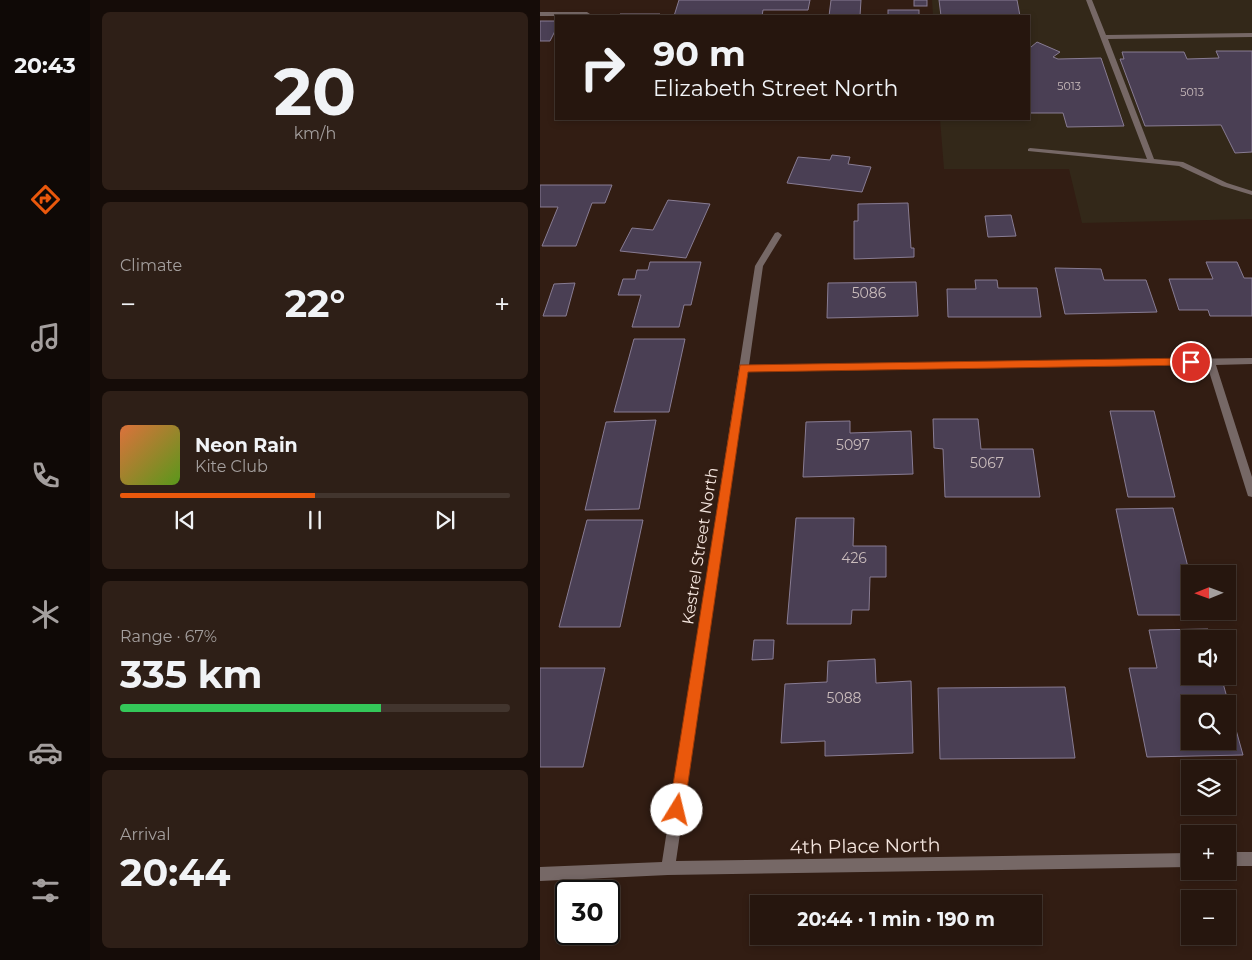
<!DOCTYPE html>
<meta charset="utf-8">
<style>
body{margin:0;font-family:Montserrat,sans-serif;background:#2e1f17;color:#f1f3f6;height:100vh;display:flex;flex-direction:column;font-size:19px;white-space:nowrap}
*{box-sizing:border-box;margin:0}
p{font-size:16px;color:#a49f9e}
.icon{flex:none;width:28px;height:28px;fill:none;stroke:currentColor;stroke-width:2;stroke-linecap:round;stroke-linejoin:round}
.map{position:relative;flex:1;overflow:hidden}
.panel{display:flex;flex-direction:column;gap:12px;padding:12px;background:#150c08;width:450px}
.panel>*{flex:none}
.top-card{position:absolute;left:15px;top:15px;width:475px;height:105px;border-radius:0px;box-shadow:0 2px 8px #0003,0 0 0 1px #42352e;background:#26160e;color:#f1f3f6;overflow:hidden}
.needle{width:32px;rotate:269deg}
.fabs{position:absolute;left:641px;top:565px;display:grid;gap:10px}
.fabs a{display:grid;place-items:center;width:55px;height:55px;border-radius:0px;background:#26160e;box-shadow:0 2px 8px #0003,0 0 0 1px #42352e;font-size:25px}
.speed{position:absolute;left:15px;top:880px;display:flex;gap:10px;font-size:25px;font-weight:700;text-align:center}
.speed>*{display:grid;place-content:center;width:65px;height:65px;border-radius:50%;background:#26160e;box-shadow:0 2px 8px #0003,0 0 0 1px #42352e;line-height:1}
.speed .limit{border:2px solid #111;border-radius:8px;background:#fff;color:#111}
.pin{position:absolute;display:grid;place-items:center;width:42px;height:42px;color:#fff;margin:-21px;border:2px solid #fff;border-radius:50%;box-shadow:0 1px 5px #0007}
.me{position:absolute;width:55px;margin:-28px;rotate:9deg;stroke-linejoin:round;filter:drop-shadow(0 0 4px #0008)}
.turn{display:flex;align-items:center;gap:18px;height:105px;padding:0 15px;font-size:22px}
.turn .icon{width:65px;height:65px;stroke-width:2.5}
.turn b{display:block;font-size:35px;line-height:42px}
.big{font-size:38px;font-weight:700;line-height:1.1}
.panel .card{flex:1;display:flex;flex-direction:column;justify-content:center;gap:8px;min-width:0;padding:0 18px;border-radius:8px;background:#2e1f17}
.panel .dial{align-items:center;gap:0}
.dial b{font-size:65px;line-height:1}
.song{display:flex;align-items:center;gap:15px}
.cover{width:60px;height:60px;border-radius:8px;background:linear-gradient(135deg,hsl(20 70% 55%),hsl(90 70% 35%))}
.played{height:5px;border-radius:2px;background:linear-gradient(90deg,#ea580c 50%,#42352e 50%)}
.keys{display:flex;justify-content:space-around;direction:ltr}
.heat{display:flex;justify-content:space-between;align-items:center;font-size:28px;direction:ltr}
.charge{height:8px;border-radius:4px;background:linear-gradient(90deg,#34c759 67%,#42352e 0)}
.trip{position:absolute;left:210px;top:895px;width:292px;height:50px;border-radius:0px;background:#26160e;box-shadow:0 2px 8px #0003,0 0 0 1px #42352e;font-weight:700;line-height:50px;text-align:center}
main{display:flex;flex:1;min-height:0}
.tab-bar{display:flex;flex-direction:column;width:90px;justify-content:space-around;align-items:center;background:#0f0906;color:#a49f9e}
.tab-bar .icon{width:35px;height:35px}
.tab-bar .current{color:#ea580c}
.tab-bar b{font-size:22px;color:#f1f3f6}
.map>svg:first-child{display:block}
.commercial{fill:#332819}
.building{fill:#4a3f54;stroke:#887c93;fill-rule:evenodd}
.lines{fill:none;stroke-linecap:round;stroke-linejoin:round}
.service{fill:#766866;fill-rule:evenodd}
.minor{fill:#766866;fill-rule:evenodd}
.route{fill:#ea580c;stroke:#983908}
.labels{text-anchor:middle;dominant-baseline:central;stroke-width:5;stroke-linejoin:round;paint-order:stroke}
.far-number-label{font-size:11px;fill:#cabcbc}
.number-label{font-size:14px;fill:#cabcbc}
.street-label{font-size:16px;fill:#f4e5de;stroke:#321d13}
.near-street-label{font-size:19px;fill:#f4e5de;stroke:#321d13}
</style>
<main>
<nav class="tab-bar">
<b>20:43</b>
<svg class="icon current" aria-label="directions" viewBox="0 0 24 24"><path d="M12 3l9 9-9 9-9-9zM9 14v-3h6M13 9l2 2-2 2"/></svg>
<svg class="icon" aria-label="music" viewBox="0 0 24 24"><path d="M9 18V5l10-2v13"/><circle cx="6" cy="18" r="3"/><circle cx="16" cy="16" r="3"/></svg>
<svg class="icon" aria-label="phone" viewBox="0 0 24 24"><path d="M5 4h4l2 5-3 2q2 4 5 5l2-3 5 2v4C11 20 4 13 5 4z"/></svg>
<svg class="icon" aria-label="climate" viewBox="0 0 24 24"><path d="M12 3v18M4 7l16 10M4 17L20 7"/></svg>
<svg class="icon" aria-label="car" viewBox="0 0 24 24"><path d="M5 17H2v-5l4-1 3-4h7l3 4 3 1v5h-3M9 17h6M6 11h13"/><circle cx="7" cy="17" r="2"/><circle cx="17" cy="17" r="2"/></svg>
<svg class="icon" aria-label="filters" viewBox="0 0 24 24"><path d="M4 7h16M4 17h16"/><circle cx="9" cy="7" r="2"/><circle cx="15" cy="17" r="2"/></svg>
</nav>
<section class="panel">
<div class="card dial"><b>20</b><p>km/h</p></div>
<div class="card"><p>Climate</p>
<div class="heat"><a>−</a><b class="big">22°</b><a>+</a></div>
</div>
<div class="card">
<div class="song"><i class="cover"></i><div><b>Neon Rain</b><p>Kite Club</p></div></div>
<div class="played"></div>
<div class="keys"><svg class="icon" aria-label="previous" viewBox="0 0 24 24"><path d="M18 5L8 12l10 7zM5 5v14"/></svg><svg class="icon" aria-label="pause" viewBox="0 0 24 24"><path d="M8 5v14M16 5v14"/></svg><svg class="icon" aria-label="next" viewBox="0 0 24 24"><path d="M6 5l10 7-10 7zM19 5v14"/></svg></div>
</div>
<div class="card"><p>Range · 67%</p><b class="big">335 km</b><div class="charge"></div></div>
<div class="card"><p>Arrival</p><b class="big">20:44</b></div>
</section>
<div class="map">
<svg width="712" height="960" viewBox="0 0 712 960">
<rect width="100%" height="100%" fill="#321d13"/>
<path class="commercial" d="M392 0H712V219L542 223 529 169H404L400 119H489V16H393Z"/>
<g class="building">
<path d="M139 0H270L268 10H223L222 16H134Z"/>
<path d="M291 0H321L320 16H289Z"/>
<rect x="374" y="0" width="13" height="6"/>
<path d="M399 0H477L480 16H401Z"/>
<rect x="348" y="10" width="31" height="6"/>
<path d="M80 14H120L119 16H79Z"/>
<path d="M0 21H16V29L10 41H0Z"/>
<path d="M497 42 520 52 513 57 518 59 561 58 584 126 527 127 523 113H489V46L491 47Z"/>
<path d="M676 51H712V152L695 153 681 125 605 126 580 59H584L582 52H644L647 59 679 58Z"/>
<path d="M292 155 310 157 308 164 331 167 322 192 247 183 258 157 290 160Z"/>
<path d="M0 185H72L65 203H52L36 246H2L18 207H0Z"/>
<path d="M128 200 170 204 146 258 80 251 92 228 113 230Z"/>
<path d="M368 203 371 248H374V257L314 259V221H318V204Z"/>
<path d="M471 215 476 236 448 237 445 216Z"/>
<path d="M110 262H161L151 305H144L139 327H92L101 295H78L83 279H95L97 270H108Z"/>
<path d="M666 262H697L704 278H712V316H670L668 310H639L629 279H673Z"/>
<path d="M515 268 561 269 564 280H606L617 312 525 314Z"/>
<path d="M435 280H457L458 288H497L501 317H408L407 289H436Z"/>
<path d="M376 282 378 316 287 318 288 283Z"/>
<path d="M35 283 26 316H3L14 284Z"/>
<path d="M94 339H145L129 412H74Z"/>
<path d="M570 411H614L635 497H588Z"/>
<path d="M393 419H438L441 449H493L500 497H405L403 449 394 448Z"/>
<path d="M116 420 99 509 45 510 66 422Z"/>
<path d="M310 421V433L371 431 373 474 263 477 266 422Z"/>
<path d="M633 508 650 575V611H659L660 615H598L576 509Z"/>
<path d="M256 518H314L313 546H346V577H330L329 610H312L311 624H247Z"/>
<path d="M47 520H103L80 627H19Z"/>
<path d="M668 629 671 639H650V676H681L703 755 607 757 589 668H617L609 630ZM650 704H688V741H650Z"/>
<path d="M214 640H234L233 659 212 660Z"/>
<path d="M335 659 336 683 371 681 373 753 285 756V741L241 743 245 684 287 682 288 661Z"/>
<path d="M0 668H65L43 767H0Z"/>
<path d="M525 687 535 758 400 759 398 688Z"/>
</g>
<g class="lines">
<g class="service">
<path d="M546 0H552L566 35 712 33V37L568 39 614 159 643 162 687 183 712 191V195L682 186 639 166 488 151V149L490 148 607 159Z"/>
<path d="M0 12H47L50 14 49 16H0Z"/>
</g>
<g class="minor">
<path d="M238 232 242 235 223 266 209 365 712 358V364L676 365 712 477V497L708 496 707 493 667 365 208 371 136 861 650 853V867L128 875 0 881V867L122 862 215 266 235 233Z"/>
<rect x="688" y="852" width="24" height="14"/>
</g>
</g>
<path class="route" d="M651 358 656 362 651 365 208 372 144 810 142 815 137 817 132 815 129 810 200 365Z"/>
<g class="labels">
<g class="far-number-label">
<text x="529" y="86">5013</text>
<text x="652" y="92">5013</text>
</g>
<g class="number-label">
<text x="329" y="293">5086</text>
<text x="313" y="445">5097</text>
<text x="447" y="463">5067</text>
<text x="314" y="558">426</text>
<text x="304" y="698">5088</text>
</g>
<g class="street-label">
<text transform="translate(160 546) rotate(-81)">Kestrel Street North</text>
</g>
<g class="near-street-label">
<text transform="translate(325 846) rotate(-1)">4th Place North</text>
</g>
</g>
</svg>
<div class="fabs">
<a><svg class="needle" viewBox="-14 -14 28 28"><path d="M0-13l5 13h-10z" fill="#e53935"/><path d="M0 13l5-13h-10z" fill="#a49f9e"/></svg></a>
<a><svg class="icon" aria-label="sound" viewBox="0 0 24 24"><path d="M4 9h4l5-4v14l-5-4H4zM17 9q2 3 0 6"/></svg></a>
<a><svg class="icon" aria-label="search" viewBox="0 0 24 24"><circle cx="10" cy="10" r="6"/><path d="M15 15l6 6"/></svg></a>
<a><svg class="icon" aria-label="layers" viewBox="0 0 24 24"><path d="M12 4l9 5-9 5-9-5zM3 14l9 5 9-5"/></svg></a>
<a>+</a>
<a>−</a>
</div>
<div class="speed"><div class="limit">30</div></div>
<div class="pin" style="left:651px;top:362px;background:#d93025"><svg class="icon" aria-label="arrive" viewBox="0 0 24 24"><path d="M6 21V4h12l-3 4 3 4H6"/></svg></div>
<svg class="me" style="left:137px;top:810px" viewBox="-20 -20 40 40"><circle r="19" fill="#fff"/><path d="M0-13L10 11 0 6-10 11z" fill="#ea580c"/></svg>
<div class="trip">20:44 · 1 min · 190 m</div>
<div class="top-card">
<div class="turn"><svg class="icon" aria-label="right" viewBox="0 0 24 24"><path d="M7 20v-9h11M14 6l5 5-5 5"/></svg><div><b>90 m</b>Elizabeth Street North</div></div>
</div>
</div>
</main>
